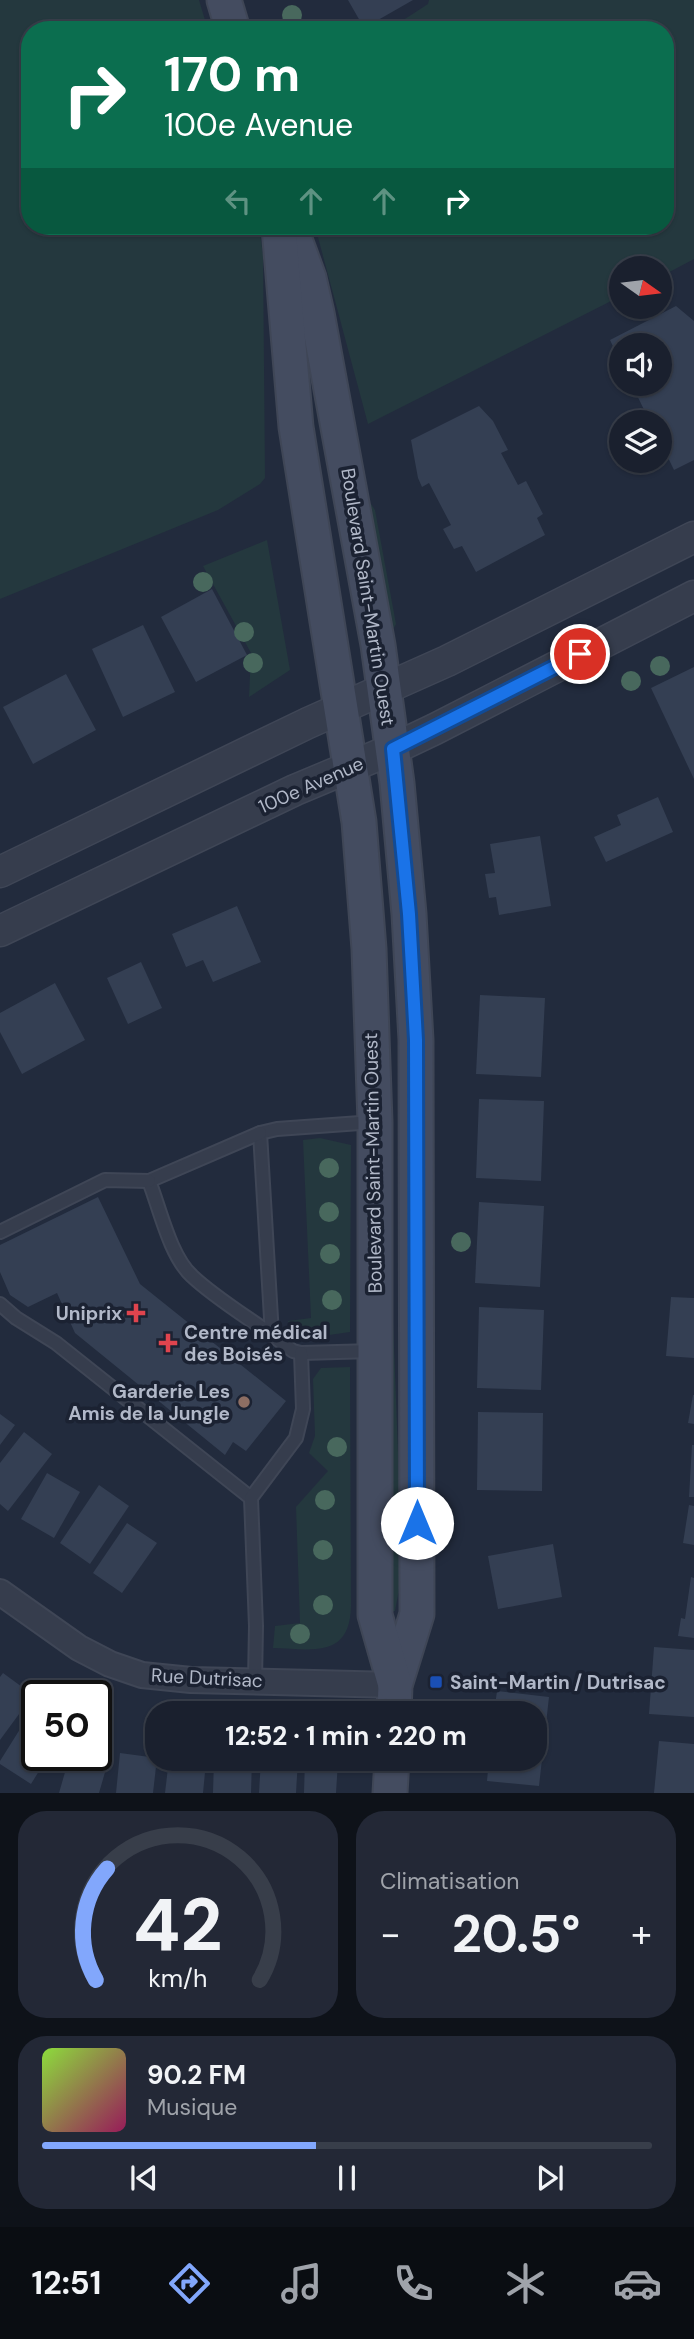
<!DOCTYPE html>
<html lang="fr">
<meta charset="utf-8">
<style>
body{margin:0;font-family:"DM Sans",sans-serif;background:#232836;color:#f1f3f6;height:100vh;display:flex;flex-direction:column;font-size:26px;white-space:nowrap}
*{box-sizing:border-box;margin:0}
p{font-size:23px;color:#9fa3aa}
.icon{flex:none;width:38px;height:38px;fill:none;stroke:currentColor;stroke-width:2;stroke-linecap:round;stroke-linejoin:round}
.map{position:relative;height:1793px;overflow:hidden}
.panel{display:flex;flex-direction:column;gap:18px;padding:18px;background:#0e1219;flex:1}
.panel>*{flex:none}
.top-card{position:absolute;left:21px;top:21px;width:653px;height:214px;border-radius:28px;box-shadow:0 2px 5px #0004,0 0 0 2px #383e4a;background:#0b6e4f;color:#fff;overflow:hidden}
.needle{width:46px;rotate:104deg}
.buttons{position:absolute;left:609px;top:256px;display:grid;gap:14px}
.buttons a{display:grid;place-items:center;width:63px;height:63px;border-radius:50%;background:#1a202e;box-shadow:0 2px 5px #0004,0 0 0 2px #383e4a;font-size:35px}
.speed{position:absolute;left:21px;top:1680px;display:flex;gap:14px;font-size:35px;font-weight:700;text-align:center}
.speed>*{display:grid;place-content:center;width:91px;height:91px;border-radius:50%;background:#1a202e;box-shadow:0 2px 5px #0004,0 0 0 2px #383e4a;line-height:1}
.speed .limit{border:4px solid #111;border-radius:10px;background:#fff;color:#111}
.pin{position:absolute;display:grid;place-items:center;width:60px;height:60px;color:#fff;margin:-30px;border:4px solid #fff;border-radius:50%;box-shadow:0 2px 7px #0007}
.me{position:absolute;width:77px;margin:-38px;rotate:0deg;stroke-linejoin:round;filter:drop-shadow(0 0 5px #0008)}
.turn{display:flex;align-items:center;gap:24px;height:147px;padding:0 28px;font-size:32px}
.turn .icon{width:91px;height:91px;stroke-width:2.5}
.turn b{display:block;font-size:49px;line-height:60px}
.lanes{display:flex;align-items:center;height:66px;padding:0 28px;background:#0003;justify-content:center;gap:35px;direction:ltr}
.lanes .off{opacity:.35}
.big{font-size:52px;font-weight:700;line-height:1.1}
.panel .card{flex:1;display:flex;flex-direction:column;justify-content:center;gap:10px;min-width:0;padding:0 24px;border-radius:28px;background:#232836}
.panel .dial{align-items:center;gap:0}
.dial svg{height:182px;overflow:visible;fill:none;stroke:#383e4a;stroke-width:7;stroke-linecap:round;text-anchor:middle}
.dial text{fill:#f1f3f6;stroke:none}
.song{display:flex;align-items:center;gap:21px}
.cover{width:84px;height:84px;border-radius:10px;background:linear-gradient(135deg,hsl(90 70% 55%),hsl(330 70% 35%))}
.played{height:7px;border-radius:4px;background:linear-gradient(90deg,#82a7fc 45%,#383e4a 45%)}
.keys{display:flex;justify-content:space-around;direction:ltr}
.heat{display:flex;justify-content:space-between;align-items:center;font-size:38px;direction:ltr}
.panel .tiles{flex:1;display:grid;gap:18px;grid-template-columns:1fr 1fr}
.card:last-child{grid-column:span 2}
.trip{position:absolute;left:145px;top:1701px;width:402px;height:70px;border-radius:28px;background:#1a202e;box-shadow:0 2px 5px #0004,0 0 0 2px #383e4a;font-weight:700;line-height:70px;text-align:center}
.dock{display:flex;height:112px;justify-content:space-around;align-items:center;background:#0a0d12;color:#9fa3aa}
.dock .icon{width:49px;height:49px}
.dock .current{color:#82a7fc}
.dock b{font-size:32px;color:#f1f3f6}
.map>svg:first-child{display:block}
.green{fill:#24383e}
.building{fill:#343f53}
.lines{fill:none;stroke-linecap:round;stroke-linejoin:round}
.service-casing{stroke:#3f4656;stroke-width:16}
.minor-casing{stroke:#3f4656;stroke-width:28}
.tertiary-casing{stroke:#3f4656;stroke-width:33}
.secondary-casing{stroke:#3f4656;stroke-width:37}
.service{stroke:#363d4d;stroke-width:12}
.minor{stroke:#363d4d;stroke-width:24}
.tertiary{stroke:#363d4d;stroke-width:30}
.secondary{stroke:#444c60;stroke-width:33}
.tree{fill:#48685d}
.route-casing{stroke:#114b97;stroke-width:18}
.route{stroke:#1a73e8;stroke-width:12}
.health-dot{fill:#e0444e;stroke:#1b2232;stroke-width:2.5}
.education-dot{fill:#8d6e63;stroke:#1b2232;stroke-width:2.5}
.transit-dot{fill:#1a4fb4;stroke:#1b2232;stroke-width:2.5}
.labels{text-anchor:middle;dominant-baseline:central;stroke-width:7;stroke-linejoin:round;paint-order:stroke}
.street-label{font-size:19px;fill:#b1b8c8;stroke:#1b2232}
.poi-label{font-size:19px;font-weight:bold;fill:#b1b8c8;stroke:#1b2232;text-anchor:end}
</style>
<div class="map">
<svg width="694" height="1793" viewBox="0 0 694 1793">
<rect width="100%" height="100%" fill="#222b3d"/>
<g class="green">
<path d="M0 0H199L208 30H30V226H259L263 255 265 478 260 484 218 510 0 599Z"/>
<path d="M429 0H694V259L660 277V268H621V296L368 424 315 226H665V30H388L428 4Z"/>
<path d="M366 504H371L375 510 396 624 392 631Z"/>
<path d="M267 540 290 670 249 697 251 653 203 566Z"/>
<path d="M320 1138 351 1145 350 1332C332 1334 294 1344 288 1321L311 1318 303 1140Z"/>
<path d="M385 1320H393L402 1558 401 1579 395 1611 385 1612Z"/>
<path d="M350 1367 351 1606C350 1659 312 1649 273 1648L275 1626 300 1623 296 1507 328 1471 309 1453 315 1436 313 1379 321 1368Z"/>
</g>
<g class="building">
<path d="M348 0H413L364 28Z"/>
<path d="M676 306 694 321V460L674 470 660 441V422H650L631 383H660V345H621V363L610 340Z"/>
<path d="M479 406 493 421 508 450 501 453 518 485 526 481 543 514 537 518 545 535 476 572 462 546 454 549 443 529 451 525 429 483 422 487 418 478 411 440Z"/>
<path d="M212 589 247 655 196 682 161 617Z"/>
<path d="M143 625 175 692 123 717 92 649Z"/>
<path d="M694 667V779L651 688Z"/>
<path d="M66 674 96 730 33 764 3 707Z"/>
<path d="M658 797 673 832 606 862 594 837 621 825 617 815Z"/>
<path d="M540 836 551 906 499 915 496 897 489 898 485 874 495 873 490 844Z"/>
<path d="M237 906 261 962 213 982 203 960 186 967 172 934Z"/>
<path d="M141 962 162 1008 128 1024 107 978Z"/>
<path d="M55 983 85 1040 22 1074 0 1032V1013Z"/>
<path d="M480 995 545 998 541 1077 476 1074Z"/>
<path d="M479 1099 544 1101 541 1181 476 1178Z"/>
<path d="M98 1197 140 1284 286 1401 246 1451 233 1442 225 1455 75 1333 57 1293 28 1307 10 1295 0 1272V1245Z"/>
<path d="M479 1202 544 1206 540 1287 475 1283Z"/>
<path d="M671 1297 694 1298V1358L666 1356Z"/>
<path d="M479 1307 544 1310 541 1390 477 1388Z"/>
<path d="M693 1395H694V1424L688 1423Z"/>
<path d="M478 1412 543 1413 542 1491 477 1490Z"/>
<path d="M0 1414 15 1425 0 1445Z"/>
<path d="M24 1432 52 1454 8 1511 0 1504V1463Z"/>
<path d="M692 1445H694V1497H689Z"/>
<path d="M47 1473 80 1492 54 1538 21 1519Z"/>
<path d="M99 1485 129 1506 90 1564 60 1543Z"/>
<path d="M689 1505 694 1506V1545L683 1543Z"/>
<path d="M127 1523 157 1543 122 1593 93 1573Z"/>
<path d="M553 1544 562 1597 498 1609 488 1556Z"/>
<path d="M691 1577 694 1578V1638L678 1636 681 1618 685 1619Z"/>
<path d="M654 1647 694 1650V1717L649 1714Z"/>
<path d="M3 1673 33 1695 0 1740V1677Z"/>
<path d="M497 1691 549 1697 539 1786 487 1781 489 1759H536V1713H494Z"/>
<path d="M37 1702V1755H49L31 1784 0 1764V1761Z"/>
<path d="M659 1741 694 1744V1793H654Z"/>
<path d="M96 1751 110 1755 99 1793H59L70 1755H96Z"/>
<path d="M120 1753 157 1758 153 1793H116Z"/>
<path d="M169 1759 206 1762 203 1793H165Z"/>
<path d="M214 1759H252L251 1793H213Z"/>
<path d="M261 1759H298L296 1793H259Z"/>
<path d="M305 1759 338 1761 336 1793H304Z"/>
</g>
<g class="lines">
<g class="service-casing">
<g id="service">
<path d="M374 1122 277 1129 260 1133 272 1335 293 1351 301 1353 374 1351"/>
<path d="M260 1133 149 1181C160 1209 170 1256 192 1276 214 1297 247 1317 272 1335"/>
<path d="M0 1232 105 1180 149 1181"/>
<path d="M0 1304 16 1318 56 1343 251 1498"/>
<path d="M255 1681 256 1626 251 1498 296 1438 303 1409 301 1353"/>
</g>
</g>
<g class="minor-casing">
<path id="minor" d="M0 1592 79 1648 110 1664 142 1675 191 1680 395 1685"/>
</g>
<g class="tertiary-casing">
<g id="tertiary">
<path d="M0 872 308 723 447 661 694 537"/>
<path d="M0 931 295 790 393 749 435 729 694 596"/>
</g>
</g>
<g class="secondary-casing">
<g id="secondary">
<path d="M224 0 233 30"/>
<path d="M290 226 309 278 317 313 378 645 397 783 409 914 416 1040 417 1614 395 1685 394 1713"/>
<path d="M279 228 296 427 359 822 369 949 375 1122V1615L395 1685"/>
<path d="M390 1793 392 1759"/>
</g>
</g>
<use href="#service" class="service"/>
<use href="#minor" class="minor"/>
<use href="#tertiary" class="tertiary"/>
<use href="#secondary" class="secondary"/>
</g>
<g class="tree">
<circle cx="292" cy="15" r="10"/>
<circle cx="203" cy="582" r="10"/>
<circle cx="244" cy="632" r="10"/>
<circle cx="253" cy="663" r="10"/>
<circle cx="660" cy="666" r="10"/>
<circle cx="631" cy="681" r="10"/>
<circle cx="329" cy="1168" r="10"/>
<circle cx="329" cy="1212" r="10"/>
<circle cx="461" cy="1242" r="10"/>
<circle cx="330" cy="1254" r="10"/>
<circle cx="332" cy="1300" r="10"/>
<circle cx="337" cy="1447" r="10"/>
<circle cx="325" cy="1500" r="10"/>
<circle cx="323" cy="1550" r="10"/>
<circle cx="323" cy="1605" r="10"/>
<circle cx="300" cy="1634" r="10"/>
</g>
<g class="lines">
<g class="route-casing">
<path id="route" d="M417 1523 416 1040 409 914 393 749 580 654"/>
</g>
<use href="#route" class="route"/>
</g>
<g class="health-dot">
<path d="M132.5 1302.5h7v7h7v7h-7v7h-7v-7h-7v-7h7z"/>
<path d="M164.5 1332.5h7v7h7v7h-7v7h-7v-7h-7v-7h7z"/>
</g>
<circle class="education-dot" cx="244" cy="1402" r="7"/>
<rect class="transit-dot" x="429" y="1675" width="14" height="14" rx="3.5"/>
<g class="labels">
<g class="street-label">
<text transform="translate(368 597) rotate(81)">Boulevard Saint-Martin Ouest</text>
<text transform="translate(311 785) rotate(-24)">100e Avenue</text>
<text transform="translate(373 1163) rotate(-91)">Boulevard Saint-Martin Ouest</text>
<text transform="translate(207 1678) rotate(3)">Rue Dutrisac</text>
</g>
<g class="poi-label">
<text x="122" y="1313">Uniprix</text>
<text x="184" y="1332" text-anchor="start">Centre médical<tspan x="184" dy="22">des Boisés</tspan></text>
<text x="230" y="1391">Garderie Les<tspan x="230" dy="22">Amis de la Jungle</tspan></text>
<text x="450" y="1682" text-anchor="start">Saint-Martin / Dutrisac</text>
</g>
</g>
</svg>
<div class="buttons">
<a><svg class="needle" viewBox="-14 -14 28 28"><path d="M0-13l5 13h-10z" fill="#e53935"/><path d="M0 13l5-13h-10z" fill="#9fa3aa"/></svg></a>
<a><svg class="icon" aria-label="sound" viewBox="0 0 24 24"><path d="M4 9h4l5-4v14l-5-4H4zM17 9q2 3 0 6"/></svg></a>
<a><svg class="icon" aria-label="layers" viewBox="0 0 24 24"><path d="M12 4l9 5-9 5-9-5zM3 14l9 5 9-5"/></svg></a>
</div>
<div class="speed"><div class="limit">50</div></div>
<div class="pin" style="left:580px;top:654px;background:#d93025"><svg class="icon" aria-label="arrive" viewBox="0 0 24 24"><path d="M6 21V4h12l-3 4 3 4H6"/></svg></div>
<svg class="me" style="left:417px;top:1523px" viewBox="-20 -20 40 40"><circle r="19" fill="#fff"/><path d="M0-13L10 11 0 6-10 11z" fill="#1a73e8"/></svg>
<div class="trip">12:52 · 1 min · 220 m</div>
<div class="top-card">
<div class="turn"><svg class="icon" aria-label="right" viewBox="0 0 24 24"><path d="M7 20v-9h11M14 6l5 5-5 5"/></svg><div><b>170 m</b>100e Avenue</div></div>
<div class="lanes"><svg class="icon off" aria-label="left" viewBox="0 0 24 24"><path d="M17 20v-9H6M10 6l-5 5 5 5"/></svg><svg class="icon off" aria-label="ahead" viewBox="0 0 24 24"><path d="M12 20V5M6 11l6-6 6 6"/></svg><svg class="icon off" aria-label="ahead" viewBox="0 0 24 24"><path d="M12 20V5M6 11l6-6 6 6"/></svg><svg class="icon" aria-label="right" viewBox="0 0 24 24"><path d="M7 20v-9h11M14 6l5 5-5 5"/></svg></div>
</div>
</div>
<section class="panel">
<div class="tiles">
<div class="card dial"><svg viewBox="0 0 100 80">
<path d="M14 69A42 42 0 1 1 86 69"/>
<path d="M14 69A42 42 0 0 1 19 20" stroke="#82a7fc"/>
<text x="50" y="56" font-size="32" font-weight="700">42</text>
<text x="50" y="72" font-size="11">km/h</text>
</svg></div>
<div class="card"><p>Climatisation</p>
<div class="heat"><a>−</a><b class="big">20.5°</b><a>+</a></div>
</div>
<div class="card">
<div class="song"><i class="cover"></i><div><b>90.2 FM</b><p>Musique</p></div></div>
<div class="played"></div>
<div class="keys"><svg class="icon" aria-label="previous" viewBox="0 0 24 24"><path d="M18 5L8 12l10 7zM5 5v14"/></svg><svg class="icon" aria-label="pause" viewBox="0 0 24 24"><path d="M8 5v14M16 5v14"/></svg><svg class="icon" aria-label="next" viewBox="0 0 24 24"><path d="M6 5l10 7-10 7zM19 5v14"/></svg></div>
</div>
</div>
</section>
<nav class="dock">
<b>12:51</b>
<svg class="icon current" aria-label="directions" viewBox="0 0 24 24"><path d="M12 3l9 9-9 9-9-9zM9 14v-3h6M13 9l2 2-2 2"/></svg>
<svg class="icon" aria-label="music" viewBox="0 0 24 24"><path d="M9 18V5l10-2v13"/><circle cx="6" cy="18" r="3"/><circle cx="16" cy="16" r="3"/></svg>
<svg class="icon" aria-label="phone" viewBox="0 0 24 24"><path d="M5 4h4l2 5-3 2q2 4 5 5l2-3 5 2v4C11 20 4 13 5 4z"/></svg>
<svg class="icon" aria-label="climate" viewBox="0 0 24 24"><path d="M12 3v18M4 7l16 10M4 17L20 7"/></svg>
<svg class="icon" aria-label="car" viewBox="0 0 24 24"><path d="M5 17H2v-5l4-1 3-4h7l3 4 3 1v5h-3M9 17h6M6 11h13"/><circle cx="7" cy="17" r="2"/><circle cx="17" cy="17" r="2"/></svg>
</nav>
